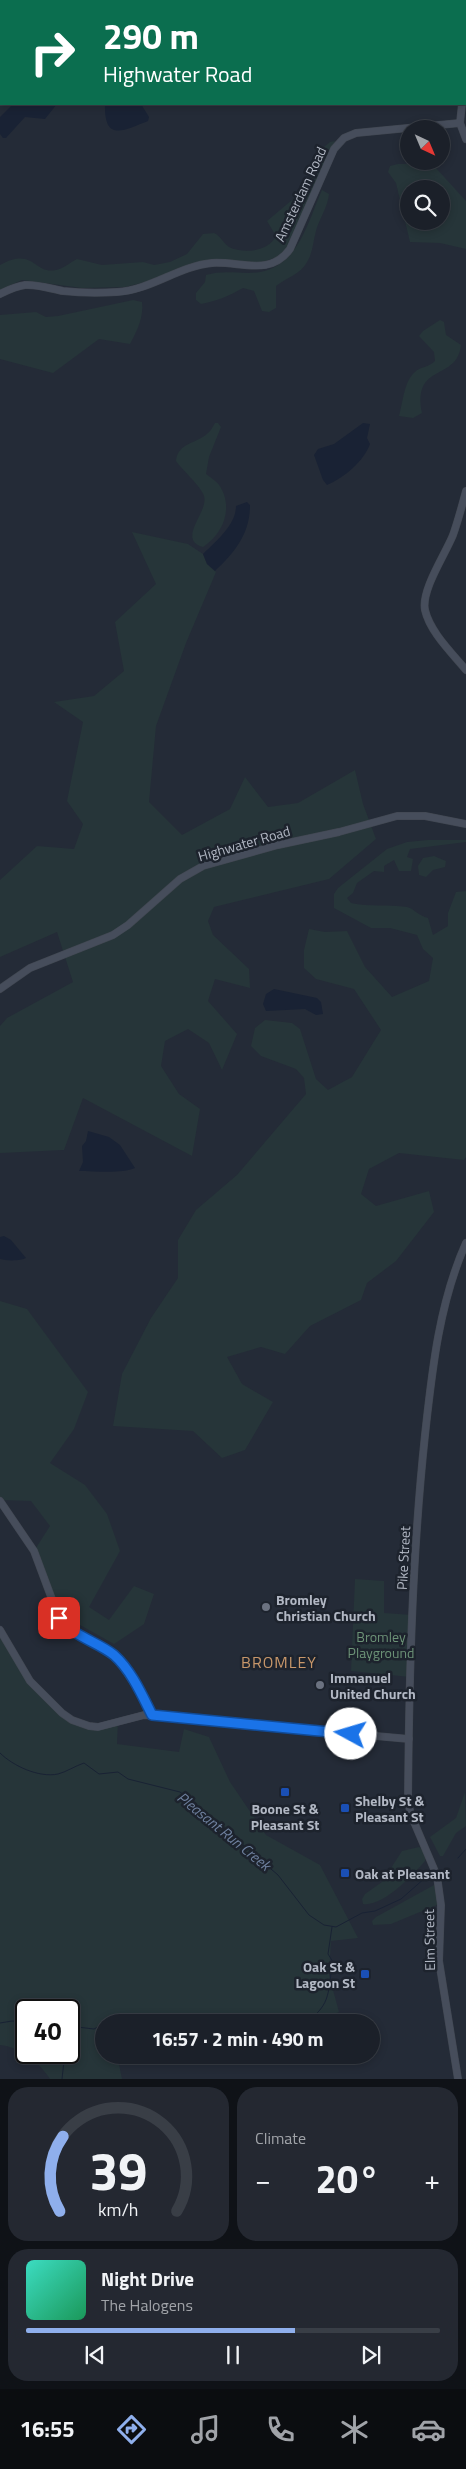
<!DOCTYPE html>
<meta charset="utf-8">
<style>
body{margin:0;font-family:"Titillium Web",sans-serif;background:#242831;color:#f1f3f6;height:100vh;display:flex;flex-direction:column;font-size:19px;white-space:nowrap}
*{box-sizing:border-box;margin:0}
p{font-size:16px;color:#a0a3a8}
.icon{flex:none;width:28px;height:28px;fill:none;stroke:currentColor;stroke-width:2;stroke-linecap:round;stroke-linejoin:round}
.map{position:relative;height:2079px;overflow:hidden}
.details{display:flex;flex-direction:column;gap:8px;padding:8px;background:#0f1217;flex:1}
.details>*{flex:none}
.banner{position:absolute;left:0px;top:0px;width:466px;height:105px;box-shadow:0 2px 8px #0003,0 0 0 1px #393e46;background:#0b6e4f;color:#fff;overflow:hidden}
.needle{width:32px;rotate:136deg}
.tools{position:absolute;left:400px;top:120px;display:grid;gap:10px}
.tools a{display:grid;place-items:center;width:50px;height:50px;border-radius:50%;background:#1b2029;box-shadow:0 2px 8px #0003,0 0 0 1px #393e46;font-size:25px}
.speed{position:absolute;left:15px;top:1999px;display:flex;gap:10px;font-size:25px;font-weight:700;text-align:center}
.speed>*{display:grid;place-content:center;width:65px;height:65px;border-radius:50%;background:#1b2029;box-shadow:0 2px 8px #0003,0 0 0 1px #393e46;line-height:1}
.speed .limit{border:2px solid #111;border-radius:8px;background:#fff;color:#111}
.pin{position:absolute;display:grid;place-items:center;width:42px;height:42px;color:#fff;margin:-21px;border-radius:10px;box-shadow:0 2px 8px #0006}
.me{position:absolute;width:55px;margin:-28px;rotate:276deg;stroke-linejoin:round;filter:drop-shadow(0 0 4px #0008)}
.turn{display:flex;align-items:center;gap:18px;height:105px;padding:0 20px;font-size:22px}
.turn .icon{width:65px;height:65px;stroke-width:2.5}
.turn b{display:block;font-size:35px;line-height:42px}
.big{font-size:38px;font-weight:700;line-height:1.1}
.details .widget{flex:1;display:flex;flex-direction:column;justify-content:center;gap:8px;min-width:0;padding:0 18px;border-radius:20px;background:#242831}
.details .dial{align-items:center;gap:0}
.dial svg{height:130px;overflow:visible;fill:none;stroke:#393e46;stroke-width:7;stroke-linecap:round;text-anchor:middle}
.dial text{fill:#f1f3f6;stroke:none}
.song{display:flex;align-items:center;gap:15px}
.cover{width:60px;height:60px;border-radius:8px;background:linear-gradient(135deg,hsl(170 70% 55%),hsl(150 70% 35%))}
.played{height:5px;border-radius:2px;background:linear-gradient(90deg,#8fafec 65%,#393e46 65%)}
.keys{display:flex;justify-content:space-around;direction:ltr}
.heat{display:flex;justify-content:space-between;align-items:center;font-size:28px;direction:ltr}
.details .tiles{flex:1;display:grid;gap:8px;grid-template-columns:1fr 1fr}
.widget:last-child{grid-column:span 2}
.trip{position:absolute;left:95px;top:2014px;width:285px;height:50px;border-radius:25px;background:#1b2029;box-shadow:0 2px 8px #0003,0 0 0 1px #393e46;font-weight:700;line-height:50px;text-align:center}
.tabs{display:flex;height:80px;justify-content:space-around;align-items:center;background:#0b0d10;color:#a0a3a8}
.tabs .icon{width:35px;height:35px}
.tabs .on{color:#8fafec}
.tabs b{font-size:22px;color:#f1f3f6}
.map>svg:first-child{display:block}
.green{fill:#263539;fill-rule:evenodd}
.water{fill:#192234}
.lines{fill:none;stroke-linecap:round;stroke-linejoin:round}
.stream{stroke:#192234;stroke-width:1}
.secondary-casing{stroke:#414751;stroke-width:8}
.secondary{stroke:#464d5b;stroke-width:7}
.route-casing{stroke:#114b97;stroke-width:12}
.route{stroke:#1a73e8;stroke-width:9}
.worship-dot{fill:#6b7280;stroke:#1d232d;stroke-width:2}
.transit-dot{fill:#1a4fb4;stroke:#1d232d;stroke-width:2}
.labels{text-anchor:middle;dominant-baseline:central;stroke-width:5;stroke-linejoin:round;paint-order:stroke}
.street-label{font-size:14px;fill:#b2b8c4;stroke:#1d232d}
.poi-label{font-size:14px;font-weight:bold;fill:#b2b8c4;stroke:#1d232d;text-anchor:start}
.park-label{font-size:14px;fill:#6c9277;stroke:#1d232d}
.water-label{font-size:15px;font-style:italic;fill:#6f819f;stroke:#1d232d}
.quarter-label{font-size:16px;letter-spacing:1px;fill:#c8976a;stroke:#1d232d}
</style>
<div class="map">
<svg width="466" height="2079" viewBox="0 0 466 2079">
<rect width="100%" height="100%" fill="#242b37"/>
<g class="green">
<path d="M335 141 287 249 275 258 265 261 253 264 224 259 204 261 145 282 125 287 82 288 22 280 0 290V265C34 246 34 275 56 270 63 269 71 262 77 259L102 265 143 262 154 265 170 262 187 254 203 234 214 233C221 236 223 243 229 247 243 254 268 252 276 236L267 221 292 200 311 177 324 147 330 142Z"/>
<path d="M398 164H422L435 167 466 201V249L440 243 410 242 396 183 388 172 390 166ZM409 189H441V221H409Z"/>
<path d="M322 190 329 194C328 207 319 219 316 231 313 241 313 253 307 262 301 274 286 278 276 286V308L269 312 262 311 254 291 243 288C229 296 217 301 201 304L196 300V293L205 282 206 275C226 269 242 275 260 272 299 265 308 221 322 190Z"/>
<path d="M133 300 142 302C144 317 137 331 130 344L99 339 53 373 0 359V315L36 312 46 317 58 316Z"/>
<path d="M440 320 444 322 446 335 461 345C457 382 412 362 422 413L413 418 399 416C403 402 404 381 415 372 421 366 428 368 435 361L434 352 419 336 423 331Z"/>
<path d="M215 423H218L221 427 209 457 206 474C211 478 218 482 221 488 233 509 223 534 203 547 176 539 209 512 204 496 201 486 183 471 176 461 178 442 197 444 208 433 211 431 213 426 215 423Z"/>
<path d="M132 532 188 544 203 554 207 564 216 572 186 643 156 726 149 802 182 835 230 809 245 777 268 807 298 803 355 770 363 804 376 839 329 879 214 907 208 921 213 935 249 969 250 988 215 979 208 1001 237 1034 222 1070 209 1043 188 1029 165 1041 161 1066 179 1094 200 1109 192 1156 83 1098 64 1150 0 1153V1026L7 1018 73 982 57 932 0 957V880L37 846 74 849 83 824 67 801 83 722 54 702 94 696 124 671 115 622 156 584Z"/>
<path d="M428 840H466V842L410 849 407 857 413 859 411 871H399L394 860 384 866V872L374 871 357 883 353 893 347 898 351 903C369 907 388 904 407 907 413 908 419 916 428 918L433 935 448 926V913L456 892 466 891V1157L464 1160 399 1153 369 1169 361 1194 376 1206 429 1191 434 1212 396 1261 367 1283 361 1300 310 1326 285 1354 261 1347 227 1357 242 1384 273 1402 245 1450 222 1458 193 1431 113 1426 122 1374 151 1318 178 1278V1240L196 1210 237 1175 306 1094 304 1078 296 1069 261 1056 251 1046 255 1028 265 1020 292 1023 300 1029 316 1079 328 1090 352 1077 381 1030 354 989 316 979 304 968V950L309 929 325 932 347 931 365 967 392 997 429 981 433 958 423 949 417 935 390 928H371L334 908V894L338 888 387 849 407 842Z"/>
<path d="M434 856 446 861 445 867 433 870 426 877 419 875 418 866 423 858Z"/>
<path d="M0 1301 27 1309 88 1392 74 1429 50 1463 85 1485 107 1514 120 1551 89 1607 109 1620 134 1586 154 1594 144 1624 114 1644 64 1616 34 1551 50 1526 31 1501 0 1500Z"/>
<path d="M355 1579 384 1581V1613L413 1615 410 1677 351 1671Z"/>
<path d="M0 1630 26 1675 62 1713 97 1727 118 1721 117 1744 179 1752 184 1729 209 1737 230 1782 266 1835 320 1865 358 1938 331 1941 329 1975 339 2012 319 2020V2022H156L145 2016 127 2022H104V2055H117L122 2079H50C39 2062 20 2047 0 2045ZM26 2010H69V2052H26Z"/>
<path d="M465 1792 466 1826 456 1833 443 1856H440L430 1837 456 1818Z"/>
<path d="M419 1847 425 1852V1861C414 1874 383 1907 363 1904L362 1899 365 1894 382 1882 402 1851Z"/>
<path d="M434 1885 436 1888 437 1905 391 1924 373 1925 372 1921 376 1917Z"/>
</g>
<g class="water">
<path d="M13 104H57L45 119 25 117 6 138H3L0 134V117Z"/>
<path d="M105 104H141L149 117 148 121C124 130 104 143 105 104Z"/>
<path d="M363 423 370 424 367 438 370 444C364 461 344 478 327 485L323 480 314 455 318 449 334 444Z"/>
<path d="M247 502 250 505C250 534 235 552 215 571L207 564 203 554C216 541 236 525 236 506Z"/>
<path d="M274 989 317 998 321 1002 323 1014 316 1015 305 1009 266 1011 263 1004 266 994Z"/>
<path d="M88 1131 109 1137 120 1145 135 1168C122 1174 95 1171 79 1171L83 1162 82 1146 86 1141Z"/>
<path d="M4 1236 11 1240 26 1258C21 1261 6 1261 0 1259V1237Z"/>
</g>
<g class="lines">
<g class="stream">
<path d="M0 1753C13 1766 39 1778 58 1774 66 1772 75 1766 84 1763L99 1774 118 1772 128 1779 180 1792 189 1799 278 1875 309 1915 324 1925 336 1927 362 1913 375 1911 401 1899 425 1878"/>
<path d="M458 1858 466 1849"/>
<path d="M135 2022 153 2016 168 2022"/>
<path d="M182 2022H188"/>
<path d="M251 2022 260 2019 266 2022"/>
<path d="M306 2022C333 2004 327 1990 333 1962L328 1954 332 1927"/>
<path d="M0 2023 12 2021 26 2022"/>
<path d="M69 2026 94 2029 104 2024"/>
<path d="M69 2040 72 2029"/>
<path d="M62 2079 65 2052"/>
</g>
<g class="secondary-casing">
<g id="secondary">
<path d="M465 83 466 76"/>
<path d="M462 104 460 123 466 139"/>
<path d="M0 294C8 290 16 286 25 285 38 284 51 289 63 291 81 293 99 293 117 292 151 290 179 266 212 263 240 261 270 277 290 249L334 149 344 138 356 133 460 123"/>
<path d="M466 491C462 506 458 521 453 535 445 555 421 590 425 610 430 632 452 653 466 670"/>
<path d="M0 989 30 968 113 935 128 925 180 879 203 866 278 845 339 832 397 816H425L466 824"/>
<path d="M0 1501 34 1551 59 1618 71 1631 104 1649 120 1662 139 1691 152 1715"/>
<path d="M0 1630 30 1681 62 1713 72 1720 89 1726 98 1727 144 1715 409 1739"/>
<path d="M458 2079 439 1961 441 1905 437 1876 411 1815 408 1802C409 1680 412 1557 425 1435 432 1371 439 1303 466 1243"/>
</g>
</g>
<use href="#secondary" class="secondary"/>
</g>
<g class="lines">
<g class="route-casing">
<path id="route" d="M59 1618C74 1637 96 1641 114 1655 131 1670 142 1695 152 1715L351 1734"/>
</g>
<use href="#route" class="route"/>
</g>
<g class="worship-dot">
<circle cx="266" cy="1607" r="5"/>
<circle cx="320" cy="1685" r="5"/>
</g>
<g class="transit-dot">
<rect x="280" y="1787" width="10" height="10" rx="2.5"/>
<rect x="340" y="1803" width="10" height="10" rx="2.5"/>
<rect x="340" y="1868" width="10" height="10" rx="2.5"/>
<rect x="360" y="1969" width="10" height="10" rx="2.5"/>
</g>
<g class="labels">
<g class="street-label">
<text transform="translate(300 194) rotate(-65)">Amsterdam Road</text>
<text transform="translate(244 843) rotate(-16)">Highwater Road</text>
<text transform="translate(403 1558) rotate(-87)">Pike Street</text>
<text transform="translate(429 1940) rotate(-91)">Elm Street</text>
</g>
<g class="poi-label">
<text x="276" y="1599">Bromley<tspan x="276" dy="16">Christian Church</tspan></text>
<text x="330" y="1677">Immanuel<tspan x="330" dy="16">United Church</tspan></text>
<text x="355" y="1800">Shelby St &amp;<tspan x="355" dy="16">Pleasant St</tspan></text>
<text x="285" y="1808" text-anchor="middle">Boone St &amp;<tspan x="285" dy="16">Pleasant St</tspan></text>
<text x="355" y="1873">Oak at Pleasant</text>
<text x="355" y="1966" text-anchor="end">Oak St &amp;<tspan x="355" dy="16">Lagoon St</tspan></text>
</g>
<g class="park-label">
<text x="381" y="1636">Bromley<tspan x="381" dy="16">Playground</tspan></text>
</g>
<g class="water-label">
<text transform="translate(224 1831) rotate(39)">Pleasant Run Creek</text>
</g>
<g class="quarter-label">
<text x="279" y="1662">BROMLEY</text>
</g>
</g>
</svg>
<div class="tools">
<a><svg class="needle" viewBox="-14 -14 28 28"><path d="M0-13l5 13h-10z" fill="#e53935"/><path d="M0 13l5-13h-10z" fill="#a0a3a8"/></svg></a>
<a><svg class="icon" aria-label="search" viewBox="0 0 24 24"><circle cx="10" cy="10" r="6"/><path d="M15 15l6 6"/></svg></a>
</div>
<div class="speed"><div class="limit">40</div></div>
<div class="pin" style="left:59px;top:1618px;background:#d93025"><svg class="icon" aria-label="arrive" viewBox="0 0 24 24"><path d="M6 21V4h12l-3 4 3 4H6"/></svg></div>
<svg class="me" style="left:351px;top:1734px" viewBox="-20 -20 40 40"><circle r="19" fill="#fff"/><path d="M0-13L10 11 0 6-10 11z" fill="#1a73e8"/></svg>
<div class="trip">16:57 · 2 min · 490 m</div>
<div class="banner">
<div class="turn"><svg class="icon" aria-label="right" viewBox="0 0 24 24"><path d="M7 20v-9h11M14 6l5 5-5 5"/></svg><div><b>290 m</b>Highwater Road</div></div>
</div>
</div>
<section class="details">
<div class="tiles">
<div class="widget dial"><svg viewBox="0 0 100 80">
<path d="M14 69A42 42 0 1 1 86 69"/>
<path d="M14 69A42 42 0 0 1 16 23" stroke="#8fafec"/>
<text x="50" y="56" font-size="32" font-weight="700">39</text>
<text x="50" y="72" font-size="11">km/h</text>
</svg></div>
<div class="widget"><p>Climate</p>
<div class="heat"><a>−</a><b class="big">20°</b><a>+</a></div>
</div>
<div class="widget">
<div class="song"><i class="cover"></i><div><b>Night Drive</b><p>The Halogens</p></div></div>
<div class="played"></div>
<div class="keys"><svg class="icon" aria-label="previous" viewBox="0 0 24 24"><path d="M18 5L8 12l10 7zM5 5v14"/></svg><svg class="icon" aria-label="pause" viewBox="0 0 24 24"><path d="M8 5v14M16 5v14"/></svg><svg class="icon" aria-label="next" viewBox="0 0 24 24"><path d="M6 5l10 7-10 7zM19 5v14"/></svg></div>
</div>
</div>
</section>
<nav class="tabs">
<b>16:55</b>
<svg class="icon on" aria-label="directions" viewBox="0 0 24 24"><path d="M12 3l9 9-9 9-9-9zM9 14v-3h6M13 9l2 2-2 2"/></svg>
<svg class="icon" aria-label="music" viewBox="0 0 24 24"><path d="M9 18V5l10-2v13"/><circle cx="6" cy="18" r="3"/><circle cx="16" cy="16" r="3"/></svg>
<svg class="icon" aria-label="phone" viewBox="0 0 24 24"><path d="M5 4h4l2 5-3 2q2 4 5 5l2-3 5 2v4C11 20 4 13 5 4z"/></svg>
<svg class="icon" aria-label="climate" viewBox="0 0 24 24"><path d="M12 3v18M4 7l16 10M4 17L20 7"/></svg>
<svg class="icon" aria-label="car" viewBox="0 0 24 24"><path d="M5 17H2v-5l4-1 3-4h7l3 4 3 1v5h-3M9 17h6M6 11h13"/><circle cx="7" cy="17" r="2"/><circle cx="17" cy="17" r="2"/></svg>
</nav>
